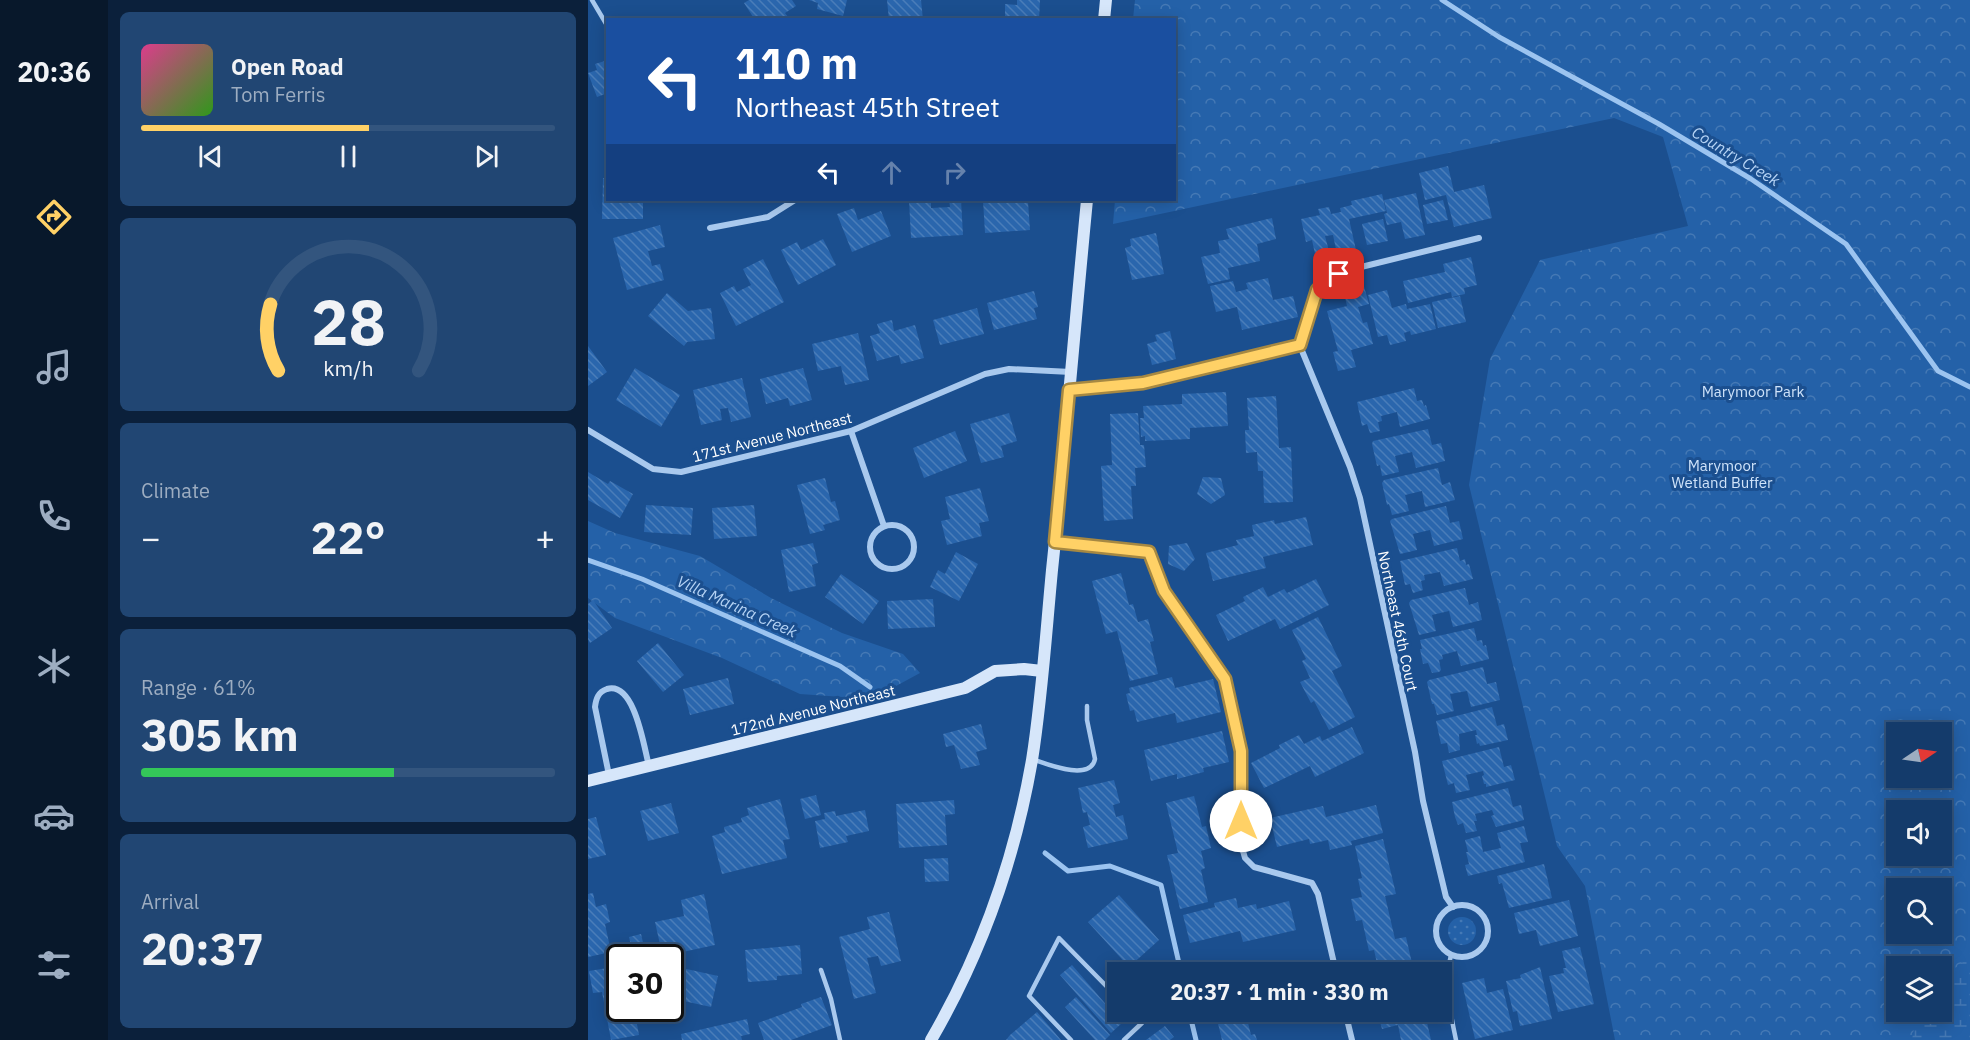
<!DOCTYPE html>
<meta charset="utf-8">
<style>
body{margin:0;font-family:"IBM Plex Sans",sans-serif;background:#214673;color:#f1f3f6;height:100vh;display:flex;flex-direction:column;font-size:22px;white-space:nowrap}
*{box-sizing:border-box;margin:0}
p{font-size:20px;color:#9dadc1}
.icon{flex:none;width:33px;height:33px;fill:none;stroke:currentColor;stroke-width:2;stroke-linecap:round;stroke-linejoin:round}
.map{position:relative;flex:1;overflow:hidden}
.details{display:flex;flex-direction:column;gap:12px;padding:12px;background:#0b203b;width:480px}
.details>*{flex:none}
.guide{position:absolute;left:18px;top:18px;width:570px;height:183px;border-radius:0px;box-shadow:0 3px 15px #0003,0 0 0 2px #33557e;background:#1a4fa0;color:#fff;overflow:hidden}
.needle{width:39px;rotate:77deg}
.tools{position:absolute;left:1298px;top:722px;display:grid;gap:12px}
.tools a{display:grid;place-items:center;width:66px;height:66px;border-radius:0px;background:#143b6b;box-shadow:0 3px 15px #0003,0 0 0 2px #33557e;font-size:30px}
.speed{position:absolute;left:18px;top:944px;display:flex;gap:12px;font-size:30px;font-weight:700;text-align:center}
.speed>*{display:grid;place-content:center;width:78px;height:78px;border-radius:50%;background:#143b6b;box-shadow:0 3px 15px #0003,0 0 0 2px #33557e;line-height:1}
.speed .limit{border:3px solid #111;border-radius:9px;background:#fff;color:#111}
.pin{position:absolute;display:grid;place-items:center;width:51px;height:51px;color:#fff;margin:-26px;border-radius:12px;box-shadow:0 3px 9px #0006}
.me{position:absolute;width:66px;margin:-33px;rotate:0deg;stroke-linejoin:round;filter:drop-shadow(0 0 4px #0008)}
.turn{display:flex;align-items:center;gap:21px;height:126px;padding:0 30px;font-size:27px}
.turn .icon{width:78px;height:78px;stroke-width:2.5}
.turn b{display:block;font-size:42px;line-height:51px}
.lanes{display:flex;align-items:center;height:57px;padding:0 30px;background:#0003;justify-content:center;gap:30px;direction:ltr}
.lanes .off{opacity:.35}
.big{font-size:45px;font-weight:700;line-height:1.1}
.details .tile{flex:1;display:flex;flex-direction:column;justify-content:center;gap:9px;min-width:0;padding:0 21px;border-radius:9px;background:#214673}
.details .dial{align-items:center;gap:0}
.dial svg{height:156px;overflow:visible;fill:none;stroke:#33557e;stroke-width:7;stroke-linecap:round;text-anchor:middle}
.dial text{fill:#f1f3f6;stroke:none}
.song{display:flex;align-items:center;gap:18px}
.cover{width:72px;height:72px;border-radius:9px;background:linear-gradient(135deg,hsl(330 70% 55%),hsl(110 70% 35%))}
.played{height:6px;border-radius:3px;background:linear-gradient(90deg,#ffd166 55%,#33557e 55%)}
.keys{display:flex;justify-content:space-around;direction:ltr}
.heat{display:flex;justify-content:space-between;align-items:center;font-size:33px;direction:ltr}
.charge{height:9px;border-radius:4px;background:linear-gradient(90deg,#34c759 61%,#33557e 0)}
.trip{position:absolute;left:519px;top:962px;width:345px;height:60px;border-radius:0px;background:#143b6b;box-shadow:0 3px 15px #0003,0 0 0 2px #33557e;font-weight:700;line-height:60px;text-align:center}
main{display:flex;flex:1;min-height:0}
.dock{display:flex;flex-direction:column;width:108px;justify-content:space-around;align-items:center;background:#08182b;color:#9dadc1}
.dock .icon{width:42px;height:42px}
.dock .on{color:#ffd166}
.dock b{font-size:27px;color:#f1f3f6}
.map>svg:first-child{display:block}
.grass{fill:url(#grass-dots)}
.forest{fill:url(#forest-crowns);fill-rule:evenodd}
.wetland{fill:url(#wetland-marsh)}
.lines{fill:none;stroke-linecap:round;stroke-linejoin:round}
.stream{stroke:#9cc4f0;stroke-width:5}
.building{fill:url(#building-back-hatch)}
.lane{stroke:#a9c9ee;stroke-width:4.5}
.street{stroke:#a9c9ee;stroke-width:6}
.secondary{stroke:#d6e6fa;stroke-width:12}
.route-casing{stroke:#a68842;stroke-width:15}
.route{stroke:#ffd166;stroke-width:10}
.labels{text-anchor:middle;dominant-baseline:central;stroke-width:6;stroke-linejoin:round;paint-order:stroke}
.park-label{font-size:15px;fill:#cfe3fa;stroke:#1b4f8f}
.street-label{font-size:15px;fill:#fff;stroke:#1b4f8f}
.water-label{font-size:16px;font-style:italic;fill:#b5d3f5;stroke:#1b4f8f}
</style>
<main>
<nav class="dock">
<b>20:36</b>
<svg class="icon on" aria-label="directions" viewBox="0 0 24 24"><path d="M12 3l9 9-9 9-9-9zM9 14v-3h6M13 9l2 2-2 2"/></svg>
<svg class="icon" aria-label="music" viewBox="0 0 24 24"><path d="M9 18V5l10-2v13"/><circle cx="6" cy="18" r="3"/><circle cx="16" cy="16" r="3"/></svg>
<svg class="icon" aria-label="phone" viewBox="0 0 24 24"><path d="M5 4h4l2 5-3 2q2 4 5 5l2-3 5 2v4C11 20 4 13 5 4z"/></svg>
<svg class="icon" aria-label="climate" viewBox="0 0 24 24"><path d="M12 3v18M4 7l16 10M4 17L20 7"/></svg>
<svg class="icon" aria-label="car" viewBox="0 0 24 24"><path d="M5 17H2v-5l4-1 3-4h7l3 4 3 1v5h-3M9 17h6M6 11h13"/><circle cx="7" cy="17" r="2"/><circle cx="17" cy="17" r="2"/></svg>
<svg class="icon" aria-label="filters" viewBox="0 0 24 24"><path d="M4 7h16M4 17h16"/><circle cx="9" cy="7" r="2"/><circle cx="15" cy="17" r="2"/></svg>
</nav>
<section class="details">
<div class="tile">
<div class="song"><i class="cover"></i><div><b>Open Road</b><p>Tom Ferris</p></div></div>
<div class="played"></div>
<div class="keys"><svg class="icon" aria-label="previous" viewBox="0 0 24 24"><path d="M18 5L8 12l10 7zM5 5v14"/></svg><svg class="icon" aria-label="pause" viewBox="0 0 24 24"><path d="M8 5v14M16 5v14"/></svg><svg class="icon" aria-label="next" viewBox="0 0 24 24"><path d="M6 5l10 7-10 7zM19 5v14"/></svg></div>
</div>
<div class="tile dial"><svg viewBox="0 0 100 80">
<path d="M14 69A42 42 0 1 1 86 69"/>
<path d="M14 69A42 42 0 0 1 10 35" stroke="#ffd166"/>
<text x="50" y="56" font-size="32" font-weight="700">28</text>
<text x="50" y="72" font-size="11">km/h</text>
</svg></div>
<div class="tile"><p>Climate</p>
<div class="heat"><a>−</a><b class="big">22°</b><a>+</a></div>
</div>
<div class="tile"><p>Range · 61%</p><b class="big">305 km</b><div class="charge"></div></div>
<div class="tile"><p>Arrival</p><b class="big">20:37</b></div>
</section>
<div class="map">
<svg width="1382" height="1040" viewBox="0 0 1382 1040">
<defs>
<pattern id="grass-dots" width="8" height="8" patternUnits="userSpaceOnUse" patternTransform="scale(1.5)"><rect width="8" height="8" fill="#2461a8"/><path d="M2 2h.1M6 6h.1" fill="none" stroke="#4579b5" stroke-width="1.8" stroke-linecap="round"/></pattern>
<pattern id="forest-crowns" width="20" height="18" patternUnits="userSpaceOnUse" patternTransform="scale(1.5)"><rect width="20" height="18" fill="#2461a8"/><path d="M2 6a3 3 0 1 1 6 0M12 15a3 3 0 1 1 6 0" fill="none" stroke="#4579b5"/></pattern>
<pattern id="wetland-marsh" width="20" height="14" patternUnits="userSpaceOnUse" patternTransform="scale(1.5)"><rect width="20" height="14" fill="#2461a8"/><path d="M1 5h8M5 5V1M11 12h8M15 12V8" fill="none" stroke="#4579b5"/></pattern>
<pattern id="building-back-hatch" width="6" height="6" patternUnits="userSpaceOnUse" patternTransform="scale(1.5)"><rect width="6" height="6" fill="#2a66ad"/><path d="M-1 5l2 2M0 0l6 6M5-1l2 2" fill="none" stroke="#4a7db9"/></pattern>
</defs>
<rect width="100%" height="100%" fill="#1b4f8f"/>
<circle class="grass" cx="874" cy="931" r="14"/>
<g class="forest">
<path d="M547 0H1382V1040H1027L997 886 969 846 881 485 902 359 952 260 1100 226 1075 137 1026 118 525 224 527 200H586V20L545 19ZM1308 732H1353V777H1308ZM1308 810H1353V855H1308ZM1308 888H1353V933H1308ZM1308 966H1353V1011H1308Z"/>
<path d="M0 521 27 533 112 556 183 598 254 633 315 654 332 673 284 699 212 694 134 658 27 618 0 598Z"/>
</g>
<path class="wetland" d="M1382 953V1040H1324L1329 1011H1353V979L1374 963Z"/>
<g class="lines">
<g class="stream">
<path d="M854 0 911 37 1071 124 1163 179 1258 244 1350 371 1382 387"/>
<path d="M0 560 54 579 252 666 282 687"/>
<path d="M457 853 480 871 522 866 573 885 593 972"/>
<path d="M601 1011 608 1040"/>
</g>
</g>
<g class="building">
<path d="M161 0H204L208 6 197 13 200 17 195 20H167L156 3Z"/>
<path d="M221 0H259L255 16 229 9 230 3Z"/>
<path d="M299 0H333L335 20H301Z"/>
<path d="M429 0H452L451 20H417V4L429 5Z"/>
<path d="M20 60V93L9 97 0 73 9 70 7 64Z"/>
<path d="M860 166 866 192 896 185 904 218 866 227 858 195 837 200 831 173Z"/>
<path d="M15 178H20V200H55V219H14Z"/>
<path d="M828 193 837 235 817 239 813 222 799 225 796 214 799 213 796 200Z"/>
<path d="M794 194 798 211 761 219 768 250 749 254 745 235 737 236 741 251 727 254 724 240 718 242 713 219 732 215 730 209 741 207 743 214 753 212 752 208 764 205 763 201Z"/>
<path d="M321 200H343V208L362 207 361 200H373L375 235 323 238Z"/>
<path d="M395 200H416L417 203 440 202 442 230 397 233Z"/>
<path d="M855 200 860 220 839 224 835 205Z"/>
<path d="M266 208 270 220 293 211 303 236 264 252 249 214Z"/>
<path d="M684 218 688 239 669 244 672 261 640 268 642 279 620 284 613 257 632 253 630 241 641 239 638 229Z"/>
<path d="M795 219 800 241 779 245 774 224Z"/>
<path d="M72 225 77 247 60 251 64 266 72 264 76 280 39 290 25 238Z"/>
<path d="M568 233 576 274 544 280 537 248 543 246 542 239Z"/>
<path d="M235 239 248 265 210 285 193 250 209 242 213 250Z"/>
<path d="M883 257 889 285 876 288 877 294 864 297 863 292 820 303 815 281 857 272 855 264Z"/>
<path d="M175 259 196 302 148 326 132 293 146 286 149 292 163 285 155 269Z"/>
<path d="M680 278 685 300 705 296 710 317 654 330 649 307 628 312 622 286 645 281 648 292 660 289 658 283Z"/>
<path d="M775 283 781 304 770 307 775 323 779 322 785 344 763 350 768 367 750 371 745 352 750 351 739 311 759 306 755 289Z"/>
<path d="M799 290 804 308 818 304 819 309 842 304 848 329 823 335 822 331 816 333 818 341 802 345 799 335 790 337 780 295Z"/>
<path d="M446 291 450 307 446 308 449 319 406 330 399 303Z"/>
<path d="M79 293 100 311 123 308 127 339 99 342 96 346 60 316Z"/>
<path d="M872 296 878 322 850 328 844 302Z"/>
<path d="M389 308 396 334 352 345 345 320Z"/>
<path d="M304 320 306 331 327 325 336 358 313 364 311 355 289 361 282 336 292 333 289 324Z"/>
<path d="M582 331 588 359 564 365 559 344 569 341 567 335Z"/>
<path d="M270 333 281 380 257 385 253 366 230 371 224 344Z"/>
<path d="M0 346 19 372 0 386Z"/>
<path d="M47 368 92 395 73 427 28 400Z"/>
<path d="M215 368 224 400 202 406 200 398 178 404 172 379Z"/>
<path d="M154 378 163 417 143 422 140 408 132 409 134 420 113 425 105 390Z"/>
<path d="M826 388 829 401 834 400 836 406 838 405 842 419 812 427 809 412 793 416 794 421 790 422 792 431 782 433 779 424 774 426 769 402Z"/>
<path d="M638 392 640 426 602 428V439L557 441V436L553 437 552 418H556L555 406 594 404V394Z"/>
<path d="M688 396 691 448 703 447 705 502 676 503 675 471H670L669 452 658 453 657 430H661L659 398Z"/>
<path d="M421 413 429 441 413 446 416 457 393 463 382 424Z"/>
<path d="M550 413 552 445H556L558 467 547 468 548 486H543L545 519 516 521 513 466 524 465 522 414Z"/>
<path d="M840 429 844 445 853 443 857 461 828 468 824 452 807 456 811 472 794 476 792 465 789 466 784 444 785 441Z"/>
<path d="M367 431 379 461 336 478 325 448Z"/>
<path d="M850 468 854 485 862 482 867 500 837 507 834 491 817 495 821 511 804 515 801 504 799 505 794 483 796 480Z"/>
<path d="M0 472 20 484 22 481 45 494 32 518 0 500Z"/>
<path d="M615 477 633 478 637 495 623 504 609 494Z"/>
<path d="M237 478 243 502 247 501 252 520 235 525 237 530 222 534 209 485Z"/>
<path d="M392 488 401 521 391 523 394 536 359 545 353 521 362 519 357 497Z"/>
<path d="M58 505 105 508 103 535 56 532Z"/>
<path d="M166 505 169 536 126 539 124 508Z"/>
<path d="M858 506 862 523 871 521 875 539 846 546 842 530 825 534 829 550 812 554 802 521 804 519Z"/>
<path d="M718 517 725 545 675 557 678 568 625 581 618 553 650 545 648 540 666 536 664 525 686 520 687 524Z"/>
<path d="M225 543 230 563 224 565 228 586 201 592 193 550Z"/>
<path d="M599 543 607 559 596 571 580 564 581 546Z"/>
<path d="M869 548 872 561 877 559 878 565 881 564 885 579 856 586 852 572 836 575 837 580 833 581 835 590 825 593 822 584 817 585 812 561Z"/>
<path d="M368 552 390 564 371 601 342 587 350 570 357 574Z"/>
<path d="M533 573 541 605 545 604 550 622 560 619 566 641 562 642 570 674 542 681 529 631 518 634 504 581Z"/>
<path d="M253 574 291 601 275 624 237 597Z"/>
<path d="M728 579 741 605 692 629 687 619 640 641 628 615 657 601 655 597 675 587 680 597 696 589 699 593Z"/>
<path d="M877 588 881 605 890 602 894 620 865 627 861 611 844 615 848 631 831 635 821 603 823 600Z"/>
<path d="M345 599 347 627 300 629 299 601Z"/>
<path d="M5 600 24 628 2 643 0 639V604Z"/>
<path d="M730 617 754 666 744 671 767 717 741 730 726 701 723 703 712 682 722 678 714 661 718 659 704 630Z"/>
<path d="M886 628 889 641 894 640 895 646 898 645 901 659 873 666 869 651 854 655 855 659 851 660 853 670 851 672 844 673 840 663 835 664 832 649H834L832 640Z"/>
<path d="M70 643 96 675 75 692 49 661Z"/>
<path d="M895 667 899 684 908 682 912 700 883 707 879 691 862 694 866 711 849 715 846 704H844L839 682 841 680Z"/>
<path d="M584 677 587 688 625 679 633 712 589 723 587 713 549 722 546 710 542 711 538 694 542 693 541 688Z"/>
<path d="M140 678 146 704 102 715 95 689Z"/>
<path d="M904 707 909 726 916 724 920 740 892 746 891 743 889 744 887 735H889L888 730 871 734 872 750 861 753 859 743 853 744 848 721Z"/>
<path d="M393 724 399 749 388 752 392 765 373 769 366 745 358 747 355 734Z"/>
<path d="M764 727 776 753 727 777 722 766 676 788 663 763 692 748 691 745 711 735 716 744 732 736 734 741Z"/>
<path d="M634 731 641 762 615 768 616 772 589 779V774L563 781 556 750Z"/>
<path d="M911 747 916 767 923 765 927 780 898 787V784H896L894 776 896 775 895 771 878 775 882 790 868 793 866 783 860 785 854 761Z"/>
<path d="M526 780 532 803 525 805 528 817 535 815 540 839 500 848 495 827 502 825 499 812 495 813 490 788Z"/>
<path d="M920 788 925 807 933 805 936 820 908 827 903 816 906 815 904 810 887 814 889 821H886L889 831 878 833 875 823 870 825 867 817 864 802Z"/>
<path d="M228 795 233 815 217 819 212 799Z"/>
<path d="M606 796 614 827 618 826 623 848 613 851 617 868 613 870 620 902 592 909 579 855 590 853 578 803Z"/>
<path d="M192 799 202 839 195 840 199 858 134 874 124 836 137 832 136 827 154 822 153 818 161 815 159 808Z"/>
<path d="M366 800 367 814 357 815 359 845 311 848 308 804Z"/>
<path d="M83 803 91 833 60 841 52 811Z"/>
<path d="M788 805 795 833 763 841 764 845 742 850 740 840 722 844 721 839 689 847 682 818 735 806 738 817Z"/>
<path d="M277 810 281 831 258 836 260 842 232 848 227 821 237 819 236 813 247 811 248 816Z"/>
<path d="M8 817 18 855 0 859V819Z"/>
<path d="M936 826 940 842 932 843 937 862 880 876 877 865 881 864 878 852H880L877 840 892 836 895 852 913 848 909 833Z"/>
<path d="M795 839 808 894 797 896 807 939 818 937 826 972H791L786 950 781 951 774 920 768 921 763 899 774 897 770 879 774 878 767 846Z"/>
<path d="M360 858 361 881 337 882 336 859Z"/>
<path d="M956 864 964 898 921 908 914 883 911 884 909 876Z"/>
<path d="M5 893 8 907 18 904 22 922 17 924 23 952 0 957V894Z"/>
<path d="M116 894 127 945 90 953 88 946 73 949 67 922 96 916 93 900Z"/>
<path d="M531 895 571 940 541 967 500 922Z"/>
<path d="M648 898 650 908 668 904 669 909 701 901 708 930 655 942 652 931 602 943 595 915 627 907 626 903Z"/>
<path d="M981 900 990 936 952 946 948 930 931 934 926 913Z"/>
<path d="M301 912 313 961 293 966 290 956 279 958 288 993 266 999 251 937 282 929 279 917Z"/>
<path d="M53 934 57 951 45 954 41 937Z"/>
<path d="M212 945 214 974 189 976V980L160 982 157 950Z"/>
<path d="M992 947 1006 1004 970 1012 961 976 976 973 975 968H978L974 951Z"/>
<path d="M662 960 664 970 682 966 684 971 715 963 717 972H633L641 969 640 965Z"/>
<path d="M484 965 534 1023 523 1033 472 975Z"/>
<path d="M32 966V1008H46L51 1035 23 1040 14 992 5 993 1 971Z"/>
<path d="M85 966 130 976 123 1007 82 998Z"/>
<path d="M952 967 964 1019 932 1026 929 1011 925 1012 918 981 933 978 932 975Z"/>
<path d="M896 978 899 993 915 989 925 1030 887 1039 874 983Z"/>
<path d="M233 997 244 1025 203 1040H176L170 1023 214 1007 213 1004Z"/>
<path d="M488 997 522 1035 517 1040H507L477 1007Z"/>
<path d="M627 1011H657L663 1035 667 1034 669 1040H634Z"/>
<path d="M789 1011H825L826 1016 837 1014 843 1040H813L810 1025 794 1029Z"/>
<path d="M449 1012 473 1040H418L422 1035Z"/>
<path d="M159 1019 162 1034 153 1036 154 1040H94L93 1034Z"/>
<path d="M577 1026 586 1037 582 1040H558Z"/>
</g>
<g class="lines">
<g class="lane">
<path d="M4 0 20 27"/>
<path d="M444 759C459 764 502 782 507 759L499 720V706"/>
<path d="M863 955C856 983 862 1012 868 1040"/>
<path d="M233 970 243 999 252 1040"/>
<path d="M483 1040 441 996 471 938 530 998"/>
<path d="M536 1040 554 1023 543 1011"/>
</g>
<g class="street">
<path d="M122 228 180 217 207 200"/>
<path d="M712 346 762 467 772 498 827 752 835 801 858 897 865 907"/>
<path d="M482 390 555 383 712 346 723 306 729 290 737 281 769 268 891 238"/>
<path d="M0 430 65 469 93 472 263 431 397 374 421 369 483 372"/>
<path d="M263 431 296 526"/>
<circle cx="304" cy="547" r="22"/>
<path d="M467 542 561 552 576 591 637 679 653 751V844L657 858 666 867 724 883 730 894 748 972"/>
<path d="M21 775 7 707C8 699 10 692 19 689 47 681 56 748 61 766"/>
<circle cx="874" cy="931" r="26"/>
<path d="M757 1011 764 1040"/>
</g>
<g class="secondary">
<path d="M516 20 518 0"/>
<path d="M0 781 377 688 407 671 436 669 454 671"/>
<path d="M343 1040C393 954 427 858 444 760 454 697 458 633 464 570 477 447 487 323 499 200"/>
</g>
</g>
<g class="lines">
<g class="route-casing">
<path id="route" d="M653 821V751L637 679 576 591 561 552 467 542 481 390 555 383 712 345 729 290 737 281 751 274"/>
</g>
<use href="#route" class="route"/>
</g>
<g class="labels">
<g class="park-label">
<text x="1165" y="391">Marymoor Park</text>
<text x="1134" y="465">Marymoor<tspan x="1134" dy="17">Wetland Buffer</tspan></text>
</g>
<g class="street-label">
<text transform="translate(184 437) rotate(-14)">171st Avenue Northeast</text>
<text transform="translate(810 621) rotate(78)">Northeast 46th Court</text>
<text transform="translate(225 710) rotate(-14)">172nd Avenue Northeast</text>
</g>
<g class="water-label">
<text transform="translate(1148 156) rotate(31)">Country Creek</text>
<text transform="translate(149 606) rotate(24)">Villa Marina Creek</text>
</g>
</g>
</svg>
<div class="tools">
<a><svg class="needle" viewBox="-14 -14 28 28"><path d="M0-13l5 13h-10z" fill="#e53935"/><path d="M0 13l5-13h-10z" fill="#9dadc1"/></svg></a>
<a><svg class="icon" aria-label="sound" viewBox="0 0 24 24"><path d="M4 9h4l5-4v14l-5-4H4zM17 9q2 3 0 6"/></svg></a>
<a><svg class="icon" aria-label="search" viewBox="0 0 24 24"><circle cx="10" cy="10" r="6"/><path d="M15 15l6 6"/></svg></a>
<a><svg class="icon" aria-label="layers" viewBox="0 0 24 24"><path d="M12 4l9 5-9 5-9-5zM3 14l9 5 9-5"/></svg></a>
</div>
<div class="speed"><div class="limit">30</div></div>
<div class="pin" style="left:751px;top:274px;background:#d93025"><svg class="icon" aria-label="arrive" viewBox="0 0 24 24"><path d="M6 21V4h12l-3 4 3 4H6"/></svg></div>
<svg class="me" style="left:653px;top:821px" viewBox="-20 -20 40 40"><circle r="19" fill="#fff"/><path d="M0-13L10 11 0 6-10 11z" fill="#ffd166"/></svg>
<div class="trip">20:37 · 1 min · 330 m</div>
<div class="guide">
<div class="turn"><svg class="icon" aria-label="left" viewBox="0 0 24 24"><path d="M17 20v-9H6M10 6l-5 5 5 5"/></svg><div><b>110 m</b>Northeast 45th Street</div></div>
<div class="lanes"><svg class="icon" aria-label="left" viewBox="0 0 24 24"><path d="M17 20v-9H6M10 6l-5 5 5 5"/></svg><svg class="icon off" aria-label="ahead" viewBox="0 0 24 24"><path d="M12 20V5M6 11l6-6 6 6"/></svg><svg class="icon off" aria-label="right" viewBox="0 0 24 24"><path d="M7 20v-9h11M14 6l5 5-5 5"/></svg></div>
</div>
</div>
</main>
